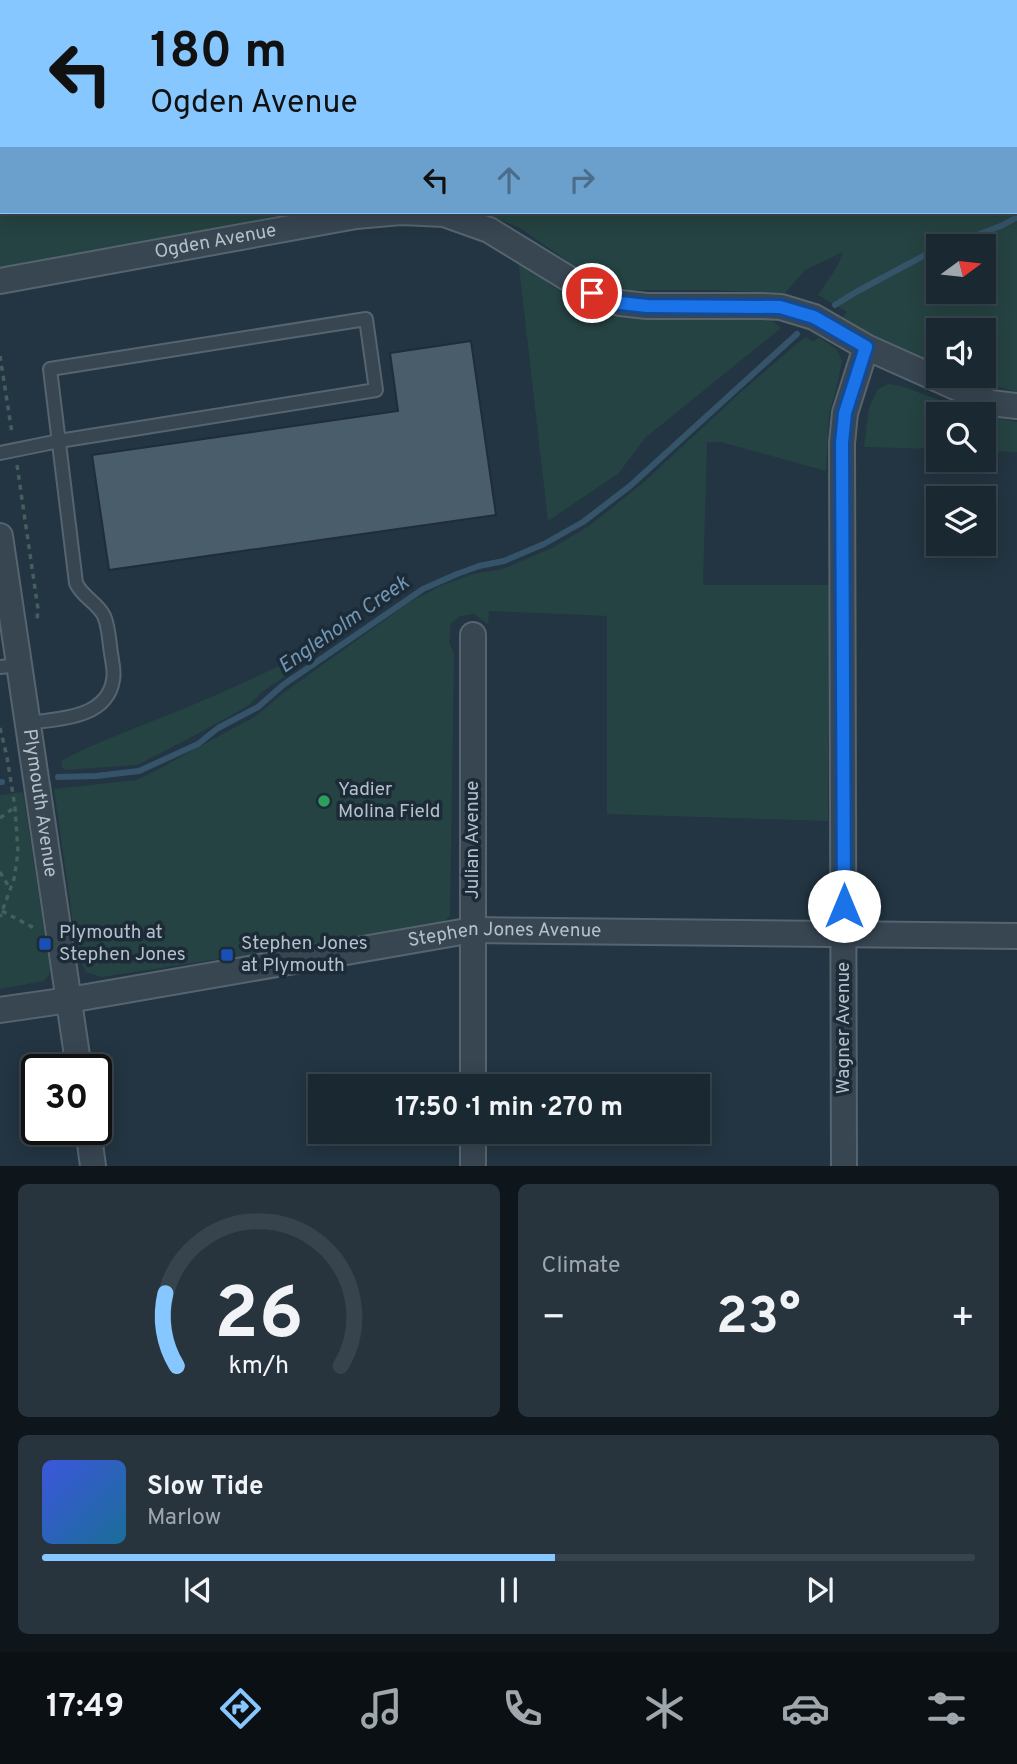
<!DOCTYPE html>
<meta charset="utf-8">
<style>
body{margin:0;font-family:Overpass,sans-serif;background:#27343e;color:#f1f3f6;height:100vh;display:flex;flex-direction:column;font-size:26px;white-space:nowrap}
*{box-sizing:border-box;margin:0}
p{font-size:23px;color:#9fa6ac}
.icon{flex:none;width:38px;height:38px;fill:none;stroke:currentColor;stroke-width:2;stroke-linecap:round;stroke-linejoin:round}
.map{position:relative;height:1166px;overflow:hidden}
.drawer{display:flex;flex-direction:column;gap:18px;padding:18px;background:#0e161c;flex:1}
.drawer>*{flex:none}
.top-card{position:absolute;left:0px;top:0px;width:1018px;height:214px;box-shadow:0 4px 18px #0003,0 0 0 2px #38444d;background:#86c7ff;color:#111;overflow:hidden}
.needle{width:46px;rotate:75deg}
.tools{position:absolute;left:926px;top:234px;display:grid;gap:14px}
.tools a{display:grid;place-items:center;width:70px;height:70px;border-radius:0px;background:#1a2832;box-shadow:0 4px 18px #0003,0 0 0 2px #38444d;font-size:35px}
.speed{position:absolute;left:21px;top:1054px;display:flex;gap:14px;font-size:35px;font-weight:700;text-align:center}
.speed>*{display:grid;place-content:center;width:91px;height:91px;border-radius:50%;background:#1a2832;box-shadow:0 4px 18px #0003,0 0 0 2px #38444d;line-height:1}
.speed .limit{border:4px solid #111;border-radius:10px;background:#fff;color:#111}
.pin{position:absolute;display:grid;place-items:center;width:60px;height:60px;color:#fff;margin:-30px;border:4px solid #fff;border-radius:50%;box-shadow:0 2px 7px #0007}
.me{position:absolute;width:77px;margin:-38px;rotate:0deg;stroke-linejoin:round;filter:drop-shadow(0 0 5px #0008)}
.turn{display:flex;align-items:center;gap:24px;height:147px;padding:0 35px;font-size:32px}
.turn .icon{width:91px;height:91px;stroke-width:2.5}
.turn b{display:block;font-size:49px;line-height:60px}
.lanes{display:flex;align-items:center;height:66px;padding:0 35px;background:#0003;justify-content:center;gap:35px;direction:ltr}
.lanes .off{opacity:.35}
.big{font-size:52px;font-weight:700;line-height:1.1}
.drawer .widget{flex:1;display:flex;flex-direction:column;justify-content:center;gap:10px;min-width:0;padding:0 24px;border-radius:10px;background:#27343e}
.drawer .dial{align-items:center;gap:0}
.dial svg{height:182px;overflow:visible;fill:none;stroke:#38444d;stroke-width:7;stroke-linecap:round;text-anchor:middle}
.dial text{fill:#f1f3f6;stroke:none}
.song{display:flex;align-items:center;gap:21px}
.cover{width:84px;height:84px;border-radius:10px;background:linear-gradient(135deg,hsl(230 70% 55%),hsl(200 70% 35%))}
.played{height:7px;border-radius:4px;background:linear-gradient(90deg,#86c7ff 55%,#38444d 55%)}
.keys{display:flex;justify-content:space-around;direction:ltr}
.heat{display:flex;justify-content:space-between;align-items:center;font-size:38px;direction:ltr}
.drawer .tiles{flex:1;display:grid;gap:18px;grid-template-columns:1fr 1fr}
.widget:last-child{grid-column:span 2}
.trip{position:absolute;left:308px;top:1074px;width:402px;height:70px;border-radius:0px;background:#1a2832;box-shadow:0 4px 18px #0003,0 0 0 2px #38444d;font-weight:700;line-height:70px;text-align:center}
.dock{display:flex;height:112px;justify-content:space-around;align-items:center;background:#0a1014;color:#9fa6ac}
.dock .icon{width:49px;height:49px}
.dock .on{color:#86c7ff}
.dock b{font-size:32px;color:#f1f3f6}
.map>svg:first-child{display:block}
.green{fill:#254342;fill-rule:evenodd}
.lines{fill:none;stroke-linecap:round;stroke-linejoin:round}
.stream{stroke:#35546a;stroke-width:6}
.building{fill:#495d6b;stroke:#1e2d39;stroke-width:2}
.lane-casing{stroke:#55646f;stroke-width:16}
.street-casing{stroke:#55646f;stroke-width:28}
.path{stroke:#435f5e;stroke-width:3.5;stroke-dasharray:5 5;stroke-linecap:butt}
.lane{stroke:#384652;stroke-width:12}
.street{stroke:#384652;stroke-width:24}
.route-casing{stroke:#114b97;stroke-width:18}
.route{stroke:#1a73e8;stroke-width:12}
.leisure-dot{fill:#2e9e5b;stroke:#1c2b37;stroke-width:2.5}
.transit-dot{fill:#1a4fb4;stroke:#1c2b37;stroke-width:2.5}
.labels{text-anchor:middle;dominant-baseline:central;stroke-width:7;stroke-linejoin:round;paint-order:stroke}
.street-label{font-size:19px;fill:#b4c1cc;stroke:#1c2b37}
.poi-label{font-size:19px;fill:#b4c1cc;stroke:#1c2b37;text-anchor:start}
.water-label{font-size:21px;font-style:italic;fill:#7196b2;stroke:#1c2b37}
</style>
<div class="map">
<svg width="1017" height="1166" viewBox="0 0 1017 1166">
<rect width="100%" height="100%" fill="#233542"/>
<g class="green">
<path d="M11 0H1017V392L963 376H984V331H938V367L841 319 847 312 818 295 837 267 843 252 805 270 785 293 710 290H630L603 283 575 266 520 228 481 212H1017V2H7ZM938 247H984V292H938Z"/>
<path d="M2 4V212H299L0 268V5Z"/>
<path d="M518 258 552 286 587 305 624 317 767 316 781 328 645 438 619 473 548 521Z"/>
<path d="M805 337 813 342 819 337 836 349 842 360 838 382 829 415 826 471 721 442H707L703 585H829L828 821 607 814V616L489 611 488 624 474 614 460 616 451 623 449 641 454 655 450 916 444 922 434 926 102 977 86 972 78 958 54 789 136 780 155 771 256 716 282 694 410 602 440 586 473 574 503 569 554 547 589 526 644 482 742 391Z"/>
<path d="M888 384 901 386 981 415H938V449L864 447 869 408 878 389Z"/>
<path d="M984 415 1017 422V452L984 451Z"/>
<path d="M359 625 262 692 248 706 186 740 137 765 65 770 61 766 62 760C103 739 147 724 190 706 248 682 304 655 359 625Z"/>
<path d="M23 792 50 969 49 975 44 981 0 989V795Z"/>
</g>
<g class="lines">
<g class="stream">
<path d="M946 247 1003 225 1017 217"/>
<path d="M835 305 856 292 925 255 938 250"/>
<path d="M58 777 96 776 139 771 198 744 218 728 258 707 283 685 423 589 457 574 479 566 504 561 544 544 583 522 630 486 797 334"/>
<path d="M0 782H2"/>
</g>
</g>
<path class="building" d="M471 341 496 515 109 570 92 455 398 411 390 353Z"/>
<g class="lines">
<g class="lane-casing">
<g id="lane">
<path d="M0 453 59 441 376 390 366 319 50 369 76 583C83 598 97 602 104 616 109 627 109 641 111 653 112 662 115 671 113 680 107 719 57 719 27 723"/>
<path d="M0 667 19 665"/>
</g>
</g>
<g class="street-casing">
<g id="street">
<path id="s1" d="M0 281 356 216 401 212 444 214 489 230 592 293 620 303 647 306H763L781 307 814 317 866 347 991 403 1017 406"/>
<path id="s2" d="M0 536 79 1069"/>
<path id="s3" d="M0 1010 69 1000 473 930 1017 936"/>
<path d="M473 1087V635"/>
<path d="M88 1129 93 1166"/>
<path d="M473 1166V1132"/>
<path d="M844 1166 842 443 845 413 866 347"/>
</g>
</g>
<g class="path">
<path d="M0 356 12 433"/>
<path d="M17 465 38 609 37 620"/>
<path d="M0 728 7 757 15 807 18 852 14 879 0 917"/>
<path d="M0 818 15 807"/>
<path d="M0 872 10 889"/>
<path d="M2 911 34 928"/>
</g>
<use href="#lane" class="lane"/>
<use href="#street" class="street"/>
</g>
<g class="lines">
<g class="route-casing">
<path id="route" d="M592 293 620 303 647 306 780 307 814 317 866 347 845 413 842 443 844 906"/>
</g>
<use href="#route" class="route"/>
</g>
<circle class="leisure-dot" cx="324" cy="801" r="7"/>
<g class="transit-dot">
<rect x="38" y="937" width="14" height="14" rx="3.5"/>
<rect x="220" y="948" width="14" height="14" rx="3.5"/>
</g>
<g class="labels">
<g class="street-label">
<text stroke="none"><textPath href="#s1" startOffset="219">Ogden Avenue</textPath></text>
<text stroke="none"><textPath href="#s2" startOffset="270">Plymouth Avenue</textPath></text>
<text transform="translate(473 840) rotate(-90)">Julian Avenue</text>
<text stroke="none"><textPath href="#s3" startOffset="511">Stephen Jones Avenue</textPath></text>
<text transform="translate(844 1028) rotate(-90)">Wagner Avenue</text>
</g>
<g class="poi-label">
<text x="338" y="790">Yadier<tspan x="338" dy="22">Molina Field</tspan></text>
<text x="59" y="933">Plymouth at<tspan x="59" dy="22">Stephen Jones</tspan></text>
<text x="241" y="944">Stephen Jones<tspan x="241" dy="22">at Plymouth</tspan></text>
</g>
<g class="water-label">
<text transform="translate(344 625) rotate(-35)">Engleholm Creek</text>
</g>
</g>
</svg>
<div class="tools">
<a><svg class="needle" viewBox="-14 -14 28 28"><path d="M0-13l5 13h-10z" fill="#e53935"/><path d="M0 13l5-13h-10z" fill="#9fa6ac"/></svg></a>
<a><svg class="icon" aria-label="sound" viewBox="0 0 24 24"><path d="M4 9h4l5-4v14l-5-4H4zM17 9q2 3 0 6"/></svg></a>
<a><svg class="icon" aria-label="search" viewBox="0 0 24 24"><circle cx="10" cy="10" r="6"/><path d="M15 15l6 6"/></svg></a>
<a><svg class="icon" aria-label="layers" viewBox="0 0 24 24"><path d="M12 4l9 5-9 5-9-5zM3 14l9 5 9-5"/></svg></a>
</div>
<div class="speed"><div class="limit">30</div></div>
<div class="pin" style="left:592px;top:293px;background:#d93025"><svg class="icon" aria-label="arrive" viewBox="0 0 24 24"><path d="M6 21V4h12l-3 4 3 4H6"/></svg></div>
<svg class="me" style="left:844px;top:906px" viewBox="-20 -20 40 40"><circle r="19" fill="#fff"/><path d="M0-13L10 11 0 6-10 11z" fill="#1a73e8"/></svg>
<div class="trip">17:50 · 1 min · 270 m</div>
<div class="top-card">
<div class="turn"><svg class="icon" aria-label="left" viewBox="0 0 24 24"><path d="M17 20v-9H6M10 6l-5 5 5 5"/></svg><div><b>180 m</b>Ogden Avenue</div></div>
<div class="lanes"><svg class="icon" aria-label="left" viewBox="0 0 24 24"><path d="M17 20v-9H6M10 6l-5 5 5 5"/></svg><svg class="icon off" aria-label="ahead" viewBox="0 0 24 24"><path d="M12 20V5M6 11l6-6 6 6"/></svg><svg class="icon off" aria-label="right" viewBox="0 0 24 24"><path d="M7 20v-9h11M14 6l5 5-5 5"/></svg></div>
</div>
</div>
<section class="drawer">
<div class="tiles">
<div class="widget dial"><svg viewBox="0 0 100 80">
<path d="M14 69A42 42 0 1 1 86 69"/>
<path d="M14 69A42 42 0 0 1 9 37" stroke="#86c7ff"/>
<text x="50" y="56" font-size="32" font-weight="700">26</text>
<text x="50" y="72" font-size="11">km/h</text>
</svg></div>
<div class="widget"><p>Climate</p>
<div class="heat"><a>−</a><b class="big">23°</b><a>+</a></div>
</div>
<div class="widget">
<div class="song"><i class="cover"></i><div><b>Slow Tide</b><p>Marlow</p></div></div>
<div class="played"></div>
<div class="keys"><svg class="icon" aria-label="previous" viewBox="0 0 24 24"><path d="M18 5L8 12l10 7zM5 5v14"/></svg><svg class="icon" aria-label="pause" viewBox="0 0 24 24"><path d="M8 5v14M16 5v14"/></svg><svg class="icon" aria-label="next" viewBox="0 0 24 24"><path d="M6 5l10 7-10 7zM19 5v14"/></svg></div>
</div>
</div>
</section>
<nav class="dock">
<b>17:49</b>
<svg class="icon on" aria-label="directions" viewBox="0 0 24 24"><path d="M12 3l9 9-9 9-9-9zM9 14v-3h6M13 9l2 2-2 2"/></svg>
<svg class="icon" aria-label="music" viewBox="0 0 24 24"><path d="M9 18V5l10-2v13"/><circle cx="6" cy="18" r="3"/><circle cx="16" cy="16" r="3"/></svg>
<svg class="icon" aria-label="phone" viewBox="0 0 24 24"><path d="M5 4h4l2 5-3 2q2 4 5 5l2-3 5 2v4C11 20 4 13 5 4z"/></svg>
<svg class="icon" aria-label="climate" viewBox="0 0 24 24"><path d="M12 3v18M4 7l16 10M4 17L20 7"/></svg>
<svg class="icon" aria-label="car" viewBox="0 0 24 24"><path d="M5 17H2v-5l4-1 3-4h7l3 4 3 1v5h-3M9 17h6M6 11h13"/><circle cx="7" cy="17" r="2"/><circle cx="17" cy="17" r="2"/></svg>
<svg class="icon" aria-label="filters" viewBox="0 0 24 24"><path d="M4 7h16M4 17h16"/><circle cx="9" cy="7" r="2"/><circle cx="15" cy="17" r="2"/></svg>
</nav>
